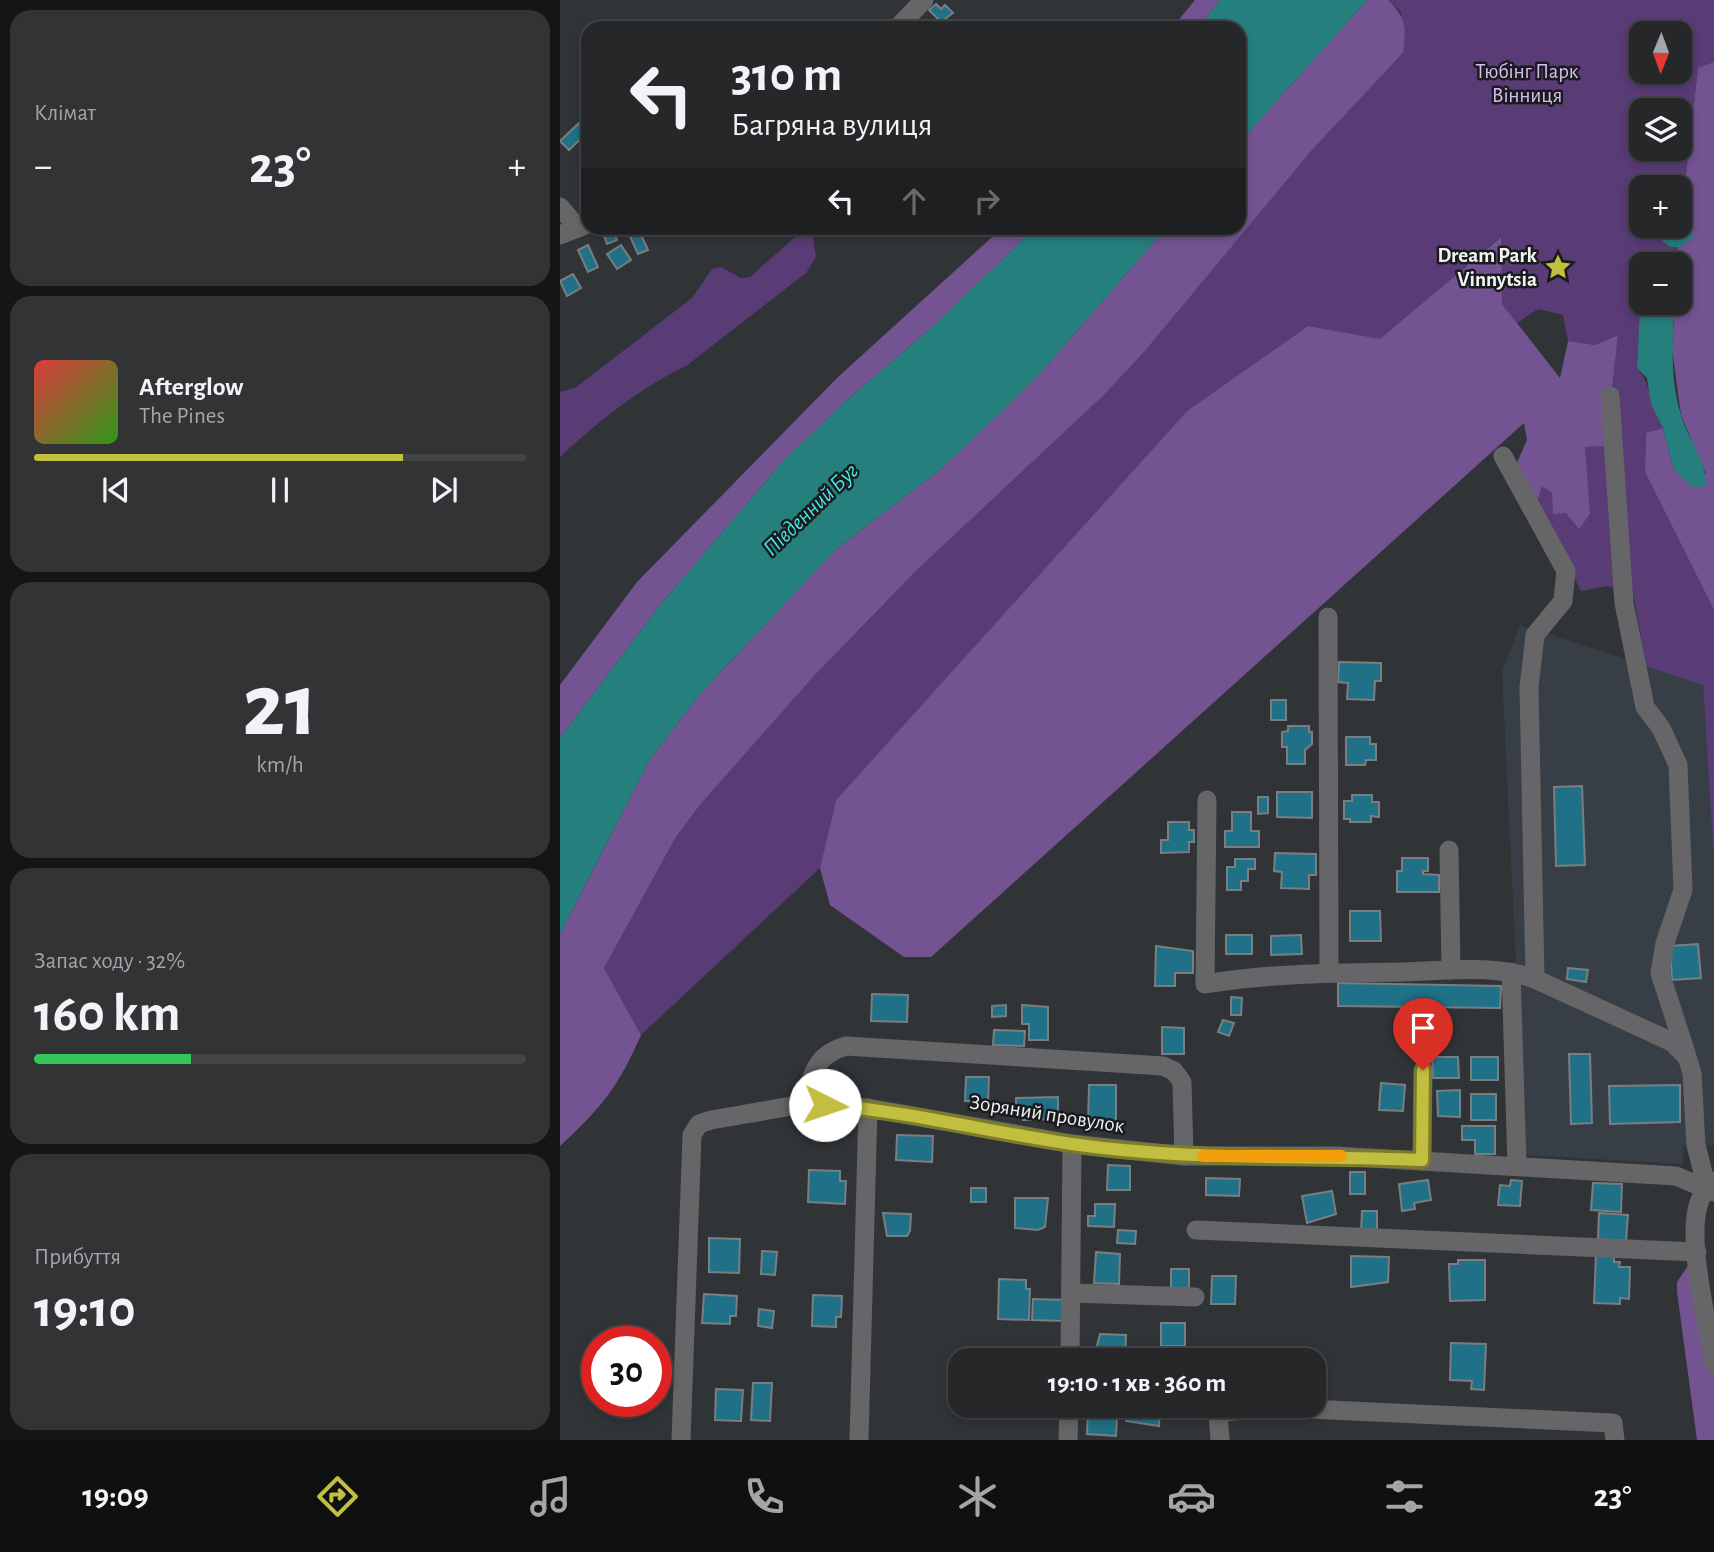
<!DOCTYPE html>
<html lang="uk">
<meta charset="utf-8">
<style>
body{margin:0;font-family:"Alegreya Sans",sans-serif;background:#313335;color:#f1f3f6;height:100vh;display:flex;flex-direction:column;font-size:26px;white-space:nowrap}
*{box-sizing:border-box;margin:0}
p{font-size:23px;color:#a3a5a8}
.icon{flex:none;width:38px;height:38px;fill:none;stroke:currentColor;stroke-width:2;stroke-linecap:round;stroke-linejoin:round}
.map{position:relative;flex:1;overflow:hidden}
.drawer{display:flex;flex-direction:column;gap:10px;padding:10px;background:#141517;width:560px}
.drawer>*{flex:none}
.guide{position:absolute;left:21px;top:21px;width:665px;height:214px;border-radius:21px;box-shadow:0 4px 10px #0003,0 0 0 2px #424446;background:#252729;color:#f1f3f6;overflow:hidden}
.needle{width:46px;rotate:181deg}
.tools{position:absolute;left:1069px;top:21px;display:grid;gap:14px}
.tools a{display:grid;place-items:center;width:63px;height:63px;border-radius:14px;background:#252729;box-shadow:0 4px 10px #0003,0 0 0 2px #424446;font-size:35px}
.speed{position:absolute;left:21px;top:1326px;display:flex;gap:14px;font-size:35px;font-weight:700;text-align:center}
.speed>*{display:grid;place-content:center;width:91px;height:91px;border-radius:50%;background:#252729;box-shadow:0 4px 10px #0003,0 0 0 2px #424446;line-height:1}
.speed .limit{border:10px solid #d22;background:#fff;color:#111}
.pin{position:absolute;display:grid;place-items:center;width:60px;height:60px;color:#fff;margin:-72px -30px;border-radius:50% 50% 50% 0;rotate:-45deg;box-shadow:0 0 7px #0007}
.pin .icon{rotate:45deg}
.me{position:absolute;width:77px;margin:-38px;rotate:94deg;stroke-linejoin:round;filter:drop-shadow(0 0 5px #0008)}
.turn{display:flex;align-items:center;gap:24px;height:147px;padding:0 35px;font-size:32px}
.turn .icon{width:91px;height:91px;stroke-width:2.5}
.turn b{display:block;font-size:49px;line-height:60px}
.lanes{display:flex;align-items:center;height:66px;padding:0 35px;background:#0003;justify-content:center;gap:35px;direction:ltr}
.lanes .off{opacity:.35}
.big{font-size:52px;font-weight:600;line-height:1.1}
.drawer .tile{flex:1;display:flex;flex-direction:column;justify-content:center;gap:10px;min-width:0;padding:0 24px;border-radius:21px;background:#313335}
.drawer .dial{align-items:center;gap:0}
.dial b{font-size:91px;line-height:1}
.song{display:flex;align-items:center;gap:21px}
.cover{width:84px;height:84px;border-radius:10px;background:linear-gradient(135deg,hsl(0 70% 55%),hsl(110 70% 35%))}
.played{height:7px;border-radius:4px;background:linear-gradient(90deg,#c1be40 75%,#424446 75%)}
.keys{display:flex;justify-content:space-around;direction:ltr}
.heat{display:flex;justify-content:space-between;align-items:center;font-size:38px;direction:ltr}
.charge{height:10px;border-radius:5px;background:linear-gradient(90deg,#34c759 32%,#424446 0)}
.trip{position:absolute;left:388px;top:1348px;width:378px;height:70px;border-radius:21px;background:#252729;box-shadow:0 4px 10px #0003,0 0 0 2px #424446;font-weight:600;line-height:70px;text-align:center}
.dock{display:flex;height:112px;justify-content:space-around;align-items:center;background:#0f1010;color:#a3a5a8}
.dock .icon{width:49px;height:49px}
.dock .on{color:#c1be40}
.dock b{font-size:32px;color:#f1f3f6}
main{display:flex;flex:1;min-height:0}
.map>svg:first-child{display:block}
.built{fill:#373e46}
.green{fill:#593b75;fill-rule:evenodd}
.forest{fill:#735392}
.water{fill:#247f7d}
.building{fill:#207188;stroke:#797e80;stroke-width:2}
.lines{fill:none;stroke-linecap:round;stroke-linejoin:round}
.minor{stroke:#666668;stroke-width:19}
.route-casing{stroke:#7d7c2a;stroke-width:18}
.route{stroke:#c1be40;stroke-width:12}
.slow{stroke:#f59e0b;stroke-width:12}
.labels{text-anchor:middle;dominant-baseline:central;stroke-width:5;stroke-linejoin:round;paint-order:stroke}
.park-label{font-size:21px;fill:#d6bcf2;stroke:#1a1b1d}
.poi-label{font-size:21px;font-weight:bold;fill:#f0f2f4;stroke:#1a1b1d;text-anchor:end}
.street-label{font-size:21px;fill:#f0f2f4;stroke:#1a1b1d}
.water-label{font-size:23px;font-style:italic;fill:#41eae7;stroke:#1a1b1d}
</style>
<main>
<section class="drawer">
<div class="tile"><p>Клімат</p>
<div class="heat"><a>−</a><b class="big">23°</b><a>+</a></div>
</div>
<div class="tile">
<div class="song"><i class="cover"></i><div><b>Afterglow</b><p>The Pines</p></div></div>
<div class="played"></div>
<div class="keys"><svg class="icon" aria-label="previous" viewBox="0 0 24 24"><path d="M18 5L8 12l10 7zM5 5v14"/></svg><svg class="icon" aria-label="pause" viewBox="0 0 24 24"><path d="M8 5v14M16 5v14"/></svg><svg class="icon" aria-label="next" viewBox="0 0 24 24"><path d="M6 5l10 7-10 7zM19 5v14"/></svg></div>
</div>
<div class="tile dial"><b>21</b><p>km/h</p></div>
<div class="tile"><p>Запас ходу · 32%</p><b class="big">160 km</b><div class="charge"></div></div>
<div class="tile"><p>Прибуття</p><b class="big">19:10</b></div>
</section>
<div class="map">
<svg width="1154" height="1440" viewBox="0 0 1154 1440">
<rect width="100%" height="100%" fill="#313437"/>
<path class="built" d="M960 625 1143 684 1154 863V1145H1123V1164L965 1155 942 672Z"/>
<g class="green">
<path d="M828 0H1154V62L1138 69 1116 264H1082L1077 368C1090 382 1093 408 1103 428L1086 434 1085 472 1154 610V863L1143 685 1086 666 1074 597 1048 586 1021 591 976 506 982 485 992 493 995 504 1025 447 1058 335 1035 345 1008 341 1003 315 978 309 957 323 942 304 940 237 820 340 748 326 627 411 276 800 260 868 81 1035 44 968 116 837 140 805 254 676 358 569 543 396 585 351 753 149 843 53 841 12ZM1082 33H1120V72H1082ZM1082 110H1120V149H1082ZM1082 187H1120V226H1082Z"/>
<path d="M247 234 253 238 256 257 246 273 126 366C78 389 39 421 0 457V392L15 388 132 298 152 269 161 267 181 278 190 277 234 238Z"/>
</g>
<g class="forest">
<path d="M635 0H660L638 28H612Z"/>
<path d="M807 0H828C847 18 846 28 843 53L753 149 585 351 543 396 358 569 254 676 140 805 116 837 44 968 81 1035C57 1089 42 1107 0 1146V934L90 759 141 693 275 550 381 469 444 409 483 370 606 228H679V143Z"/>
<path d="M1154 62V610L1085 472 1086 433 1103 428 1114 470 1146 474 1121 415 1112 349 1115 303H1120V264H1116L1138 68Z"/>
<path d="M442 228H475L370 329 288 399 224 460 100 605 0 738V685L77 582 278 377Z"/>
<path d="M941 237 942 304 1000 378 1008 341 1035 345 1058 335 1045 446 1025 447 1030 514 1019 529 1006 513 993 514 992 493 982 486 976 506 956 465 967 440 964 423 371 957H344L270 905 260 868 276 800 627 411 748 326 820 339Z"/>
<path d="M1137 1252 1154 1364V1440H1137L1117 1292V1282Z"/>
</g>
<g class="water">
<path d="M660 0H807L679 143V28H638Z"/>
<path d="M1123 193 1133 238 1120 247H1110L1092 232 1093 226H1120V194Z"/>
<path d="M475 228H606L483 370 444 409 381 469 275 550 141 693 90 759 0 934V738L100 605 224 460 288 399 370 329Z"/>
<path d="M1081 285 1082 303H1115C1112 339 1110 380 1121 415 1128 439 1147 461 1146 486L1132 487 1114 470 1103 428 1091 404 1087 378 1077 368Z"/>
</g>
<g class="building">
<path d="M376 4 381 9 385 5 393 13 381 22 369 10Z"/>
<path d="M19 123 27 133 9 150 0 141Z"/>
<path d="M41 228H52L57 240 47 244Z"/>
<path d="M78 228 88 250 78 254 68 232Z"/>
<path d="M28 245 38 267 28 272 18 250Z"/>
<path d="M61 245 71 260 57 269 47 254Z"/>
<path d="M13 274 21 288 7 296 0 281Z"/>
<path d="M779 662 821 663V681H815L814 700 787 699 788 683 778 682Z"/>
<rect x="711" y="700" width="15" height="20"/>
<path d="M728 726H749V732H752V744L745 750V764H727V747H722V732L728 731Z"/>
<path d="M786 737H810V744H816V760H806L805 765H786Z"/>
<path d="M1022 786 1025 865 996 866 994 787Z"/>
<path d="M717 792H752V818L717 817Z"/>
<path d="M792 795H812V802H819V817L811 816V822H790V819H784V801H792Z"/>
<path d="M698 797H708V813L698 814Z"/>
<path d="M672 812H691V831H699V847H665V831H672Z"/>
<path d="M608 822H629V830H634V842H629V852L601 853V840H608Z"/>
<path d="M715 853 756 854V875H749V889L721 888 722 872 714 871Z"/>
<path d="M842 858H868V871H863V874L879 875V892H837V871H842Z"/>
<path d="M675 859H695V869H688V881H681V890H667V867H675Z"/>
<path d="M790 911H820L821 941H790Z"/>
<rect x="666" y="935" width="26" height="19"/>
<path d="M741 935 742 954 711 955V936Z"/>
<path d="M1138 944 1141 978 1112 980 1110 946Z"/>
<path d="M596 946 633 951V973H615V986H595Z"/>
<path d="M1008 968 1028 970 1026 982 1007 979Z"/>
<path d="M778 983 941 986 940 1008 778 1006Z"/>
<path d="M312 994 348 995 347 1022 311 1021Z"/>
<path d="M671 997 682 998 681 1015H671Z"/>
<path d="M446 1005V1016L432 1017V1006Z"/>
<path d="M462 1005 488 1007V1040H469V1024H462Z"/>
<path d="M663 1020 674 1023 669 1036 658 1032Z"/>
<path d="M602 1027 624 1028V1054H602Z"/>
<path d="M434 1030 465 1031 464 1046 433 1045Z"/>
<path d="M1009 1054H1030L1032 1123 1011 1124Z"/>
<path d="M872 1057H898L899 1078H873Z"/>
<rect x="911" y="1057" width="27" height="23"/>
<path d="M406 1077H429L428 1102 405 1101Z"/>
<path d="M821 1083 845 1085 843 1111 819 1110Z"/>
<path d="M529 1085H556V1125H528Z"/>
<path d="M1120 1085V1122L1050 1124 1049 1086Z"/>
<path d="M900 1090V1117L878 1116 877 1091Z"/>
<rect x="911" y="1094" width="25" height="26"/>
<path d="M498 1097V1119L463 1120V1111H456V1098Z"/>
<path d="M902 1126H935V1154H915V1140H902Z"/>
<path d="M337 1135 373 1136 372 1162 336 1160Z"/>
<path d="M548 1165 570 1166V1190H547Z"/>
<path d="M249 1170 280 1171V1181H286L285 1204 248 1202Z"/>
<rect x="790" y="1172" width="15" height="22"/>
<path d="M646 1178 680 1179 679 1196 646 1195Z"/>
<path d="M868 1180 871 1200 854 1203 855 1209 842 1211 839 1184Z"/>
<path d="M951 1180 962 1181 960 1206 938 1205 940 1185 950 1186Z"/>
<path d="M1033 1183 1062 1184 1061 1212 1031 1210Z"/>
<rect x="411" y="1188" width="15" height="14"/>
<path d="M772 1191 776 1214 747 1223 742 1196Z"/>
<path d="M455 1198H488L485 1227 478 1230 455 1228Z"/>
<path d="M535 1204H555L554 1227 528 1226V1216H535Z"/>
<path d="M802 1211H817V1234L801 1233Z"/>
<path d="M323 1213 351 1214 350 1231 347 1236H327Z"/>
<path d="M1039 1213 1068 1215 1066 1241 1038 1239Z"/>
<path d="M558 1230 576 1231 575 1244 557 1243Z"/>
<path d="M149 1238 180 1239 179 1273 149 1272Z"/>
<path d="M202 1251 217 1252 215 1275 201 1274Z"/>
<path d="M536 1252 560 1254 559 1284 534 1283Z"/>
<path d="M1036 1255 1054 1256V1262H1060L1059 1267H1070L1069 1299 1060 1298V1304L1034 1303Z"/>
<path d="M791 1256 829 1257 828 1282 791 1287Z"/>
<path d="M898 1260H925V1300L890 1301 889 1264H898Z"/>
<rect x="611" y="1269" width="18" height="20"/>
<path d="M652 1276H676L675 1304H651Z"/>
<path d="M439 1279 466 1280V1289H470L469 1320 438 1319Z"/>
<path d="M144 1294 177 1296 176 1316H170V1324L142 1323Z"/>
<path d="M253 1295 282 1296 281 1317H276V1327L252 1326Z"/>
<path d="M473 1299 507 1300 506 1321 472 1320Z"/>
<path d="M199 1309 214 1311 212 1328 198 1326Z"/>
<rect x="601" y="1323" width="24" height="23"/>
<path d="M540 1334 566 1335 565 1360H528L529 1354H535Z"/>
<path d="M891 1343 926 1344 924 1390 911 1389 912 1381 890 1380Z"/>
<path d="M193 1383H212L210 1421 191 1420Z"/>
<path d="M156 1389 183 1390 181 1421 155 1420Z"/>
<path d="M567 1405H600L599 1426 566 1421Z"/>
<path d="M528 1409 550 1410V1416H557L556 1436 527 1434Z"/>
</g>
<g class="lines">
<g class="minor">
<path d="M337 28 364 0"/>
<path d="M0 207 18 228"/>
<path d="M0 235 28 224"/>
<path d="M1050 396 1064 603 1085 707 1101 728 1118 765 1123 890 1105 943 1100 973 1126 1053"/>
<path d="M943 456 1006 571 1003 601 975 635 969 687 975 979"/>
<path d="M768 617 769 973"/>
<path d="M647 800 645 984C711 973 776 973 843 972 885 971 934 964 975 979L1112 1042 1127 1057 1132 1073 1136 1145 1147 1189"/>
<path d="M889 850 891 970"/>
<path d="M951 972 957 1165"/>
<path d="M243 1104C253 1075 254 1055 286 1046L603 1066 614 1071 622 1082 624 1156"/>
<path d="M862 1161 863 1070"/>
<path d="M1154 1181C1148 1187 1141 1195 1139 1203 1126 1239 1148 1325 1154 1364"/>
<path d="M636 1230 1137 1252"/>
<path d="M512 1293 635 1297"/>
<path d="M510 1360 512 1144"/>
<path d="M121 1440 132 1135 139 1124 151 1120 243 1104 308 1108 512 1144 624 1156H777L1116 1176 1154 1192"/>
<path d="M299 1440 308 1108"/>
<path d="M508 1440 509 1405"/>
<path d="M660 1440 658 1413 707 1407 1053 1423 1055 1440"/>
</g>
</g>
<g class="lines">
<g class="route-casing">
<path id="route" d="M265 1105C348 1111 429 1132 512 1144 628 1161 745 1155 862 1160L863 1070"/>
</g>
<use href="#route" class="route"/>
<path class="slow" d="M643 1156H781"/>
</g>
<defs>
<g id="sight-bare" transform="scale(2.1)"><path d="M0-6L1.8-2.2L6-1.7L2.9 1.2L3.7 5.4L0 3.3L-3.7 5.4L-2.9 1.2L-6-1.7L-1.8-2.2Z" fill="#c1be40" stroke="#1a1b1d" stroke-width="2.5" paint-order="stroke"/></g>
</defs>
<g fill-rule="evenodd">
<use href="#sight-bare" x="998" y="267"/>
</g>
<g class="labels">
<g class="park-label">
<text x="967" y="71">Тюбінг Парк<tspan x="967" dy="24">Вінниця</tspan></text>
</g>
<g class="poi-label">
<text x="977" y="255">Dream Park<tspan x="977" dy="24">Vinnytsia</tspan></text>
</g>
<g class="street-label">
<text transform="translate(487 1114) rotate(9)">Зоряний провулок</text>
</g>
<g class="water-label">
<text transform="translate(251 510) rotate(-44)">Південний Буг</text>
</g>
</g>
</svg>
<div class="tools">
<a><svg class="needle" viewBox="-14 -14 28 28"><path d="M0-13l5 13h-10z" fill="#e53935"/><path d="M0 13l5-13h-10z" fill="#a3a5a8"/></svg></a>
<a><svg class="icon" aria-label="layers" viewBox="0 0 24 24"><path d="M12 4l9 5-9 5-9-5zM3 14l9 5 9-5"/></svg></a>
<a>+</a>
<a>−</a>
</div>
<div class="speed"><div class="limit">30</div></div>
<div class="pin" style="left:863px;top:1070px;background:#d93025"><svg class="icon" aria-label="arrive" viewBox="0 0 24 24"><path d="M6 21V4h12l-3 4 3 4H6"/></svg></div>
<svg class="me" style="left:265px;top:1105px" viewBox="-20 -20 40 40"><circle r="19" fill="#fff"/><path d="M0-13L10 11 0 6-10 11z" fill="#c1be40"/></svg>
<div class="trip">19:10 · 1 хв · 360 m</div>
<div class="guide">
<div class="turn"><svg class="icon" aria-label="left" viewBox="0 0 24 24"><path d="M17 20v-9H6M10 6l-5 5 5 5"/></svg><div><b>310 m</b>Багряна вулиця</div></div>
<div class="lanes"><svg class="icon" aria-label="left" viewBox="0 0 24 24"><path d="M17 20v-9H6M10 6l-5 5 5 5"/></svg><svg class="icon off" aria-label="ahead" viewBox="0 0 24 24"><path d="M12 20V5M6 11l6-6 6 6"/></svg><svg class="icon off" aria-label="right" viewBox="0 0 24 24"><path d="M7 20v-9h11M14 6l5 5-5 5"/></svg></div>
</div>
</div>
</main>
<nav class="dock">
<b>19:09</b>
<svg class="icon on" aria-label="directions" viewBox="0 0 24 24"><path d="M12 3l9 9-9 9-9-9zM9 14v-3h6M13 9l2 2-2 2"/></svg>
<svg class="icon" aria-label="music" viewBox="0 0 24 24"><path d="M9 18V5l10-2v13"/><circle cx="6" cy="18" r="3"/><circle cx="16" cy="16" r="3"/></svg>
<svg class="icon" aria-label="phone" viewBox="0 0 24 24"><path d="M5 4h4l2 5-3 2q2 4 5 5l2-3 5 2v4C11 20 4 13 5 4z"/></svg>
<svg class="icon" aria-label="climate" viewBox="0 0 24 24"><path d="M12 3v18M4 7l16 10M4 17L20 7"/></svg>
<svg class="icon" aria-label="car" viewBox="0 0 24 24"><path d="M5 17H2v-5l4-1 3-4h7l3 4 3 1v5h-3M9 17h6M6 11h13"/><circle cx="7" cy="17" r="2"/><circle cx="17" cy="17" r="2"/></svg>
<svg class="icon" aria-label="filters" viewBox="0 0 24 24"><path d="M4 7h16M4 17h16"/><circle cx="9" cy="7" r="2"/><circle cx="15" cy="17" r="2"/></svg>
<b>23°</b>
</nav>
